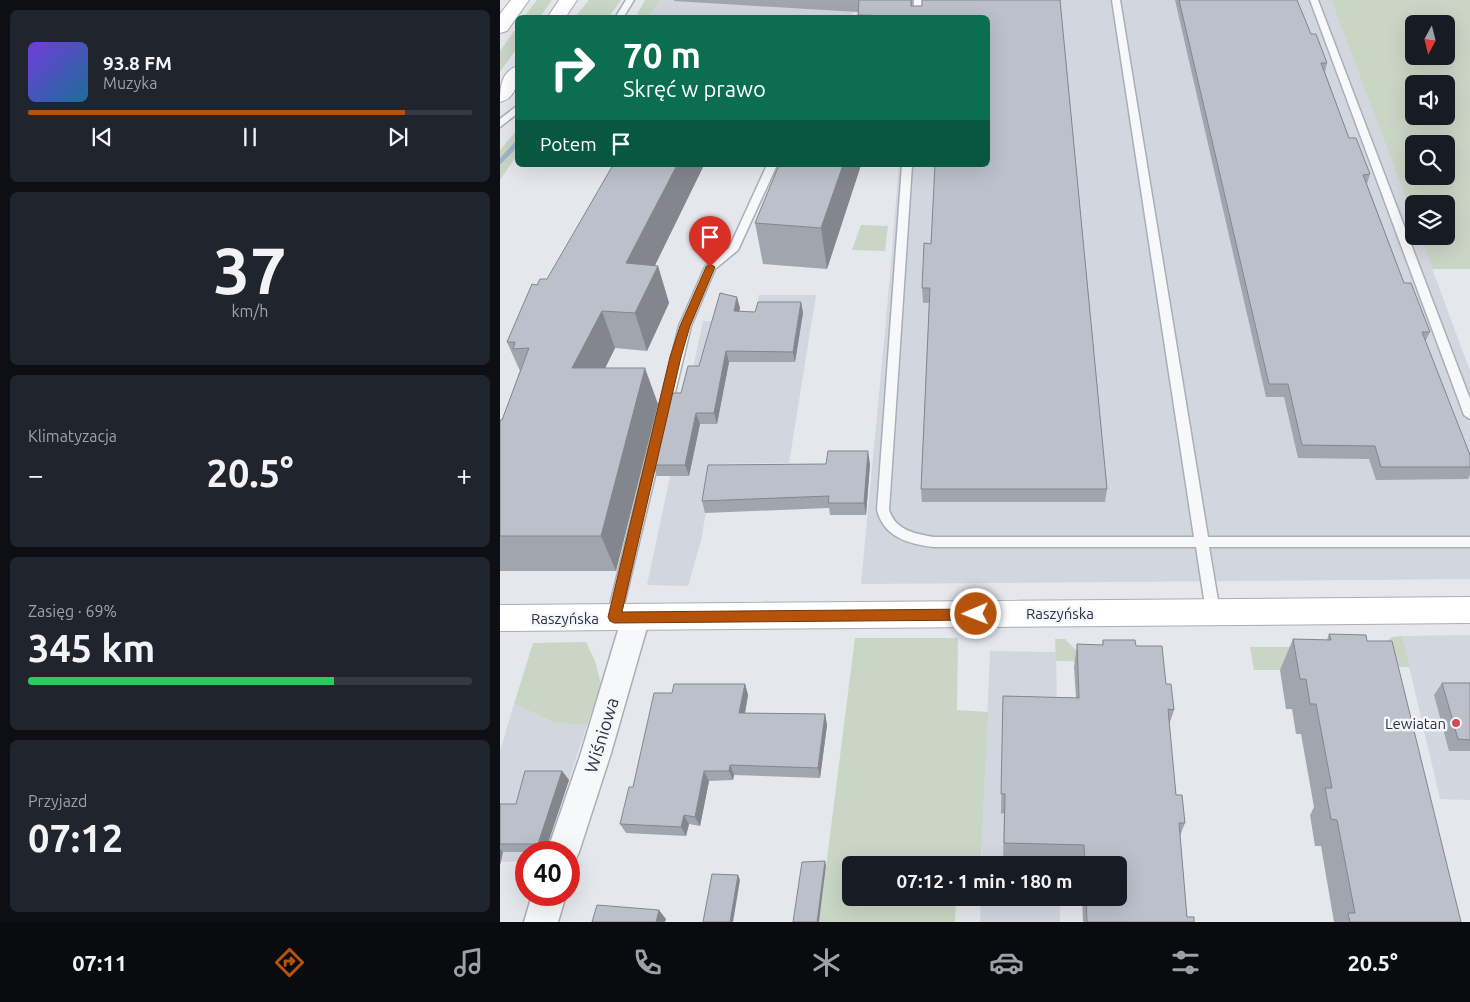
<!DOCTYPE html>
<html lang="pl">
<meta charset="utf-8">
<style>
body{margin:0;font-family:Ubuntu,sans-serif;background:#20242c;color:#f1f3f6;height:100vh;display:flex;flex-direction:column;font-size:19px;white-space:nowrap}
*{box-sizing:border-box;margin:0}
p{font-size:16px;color:#9ea1a6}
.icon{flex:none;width:28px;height:28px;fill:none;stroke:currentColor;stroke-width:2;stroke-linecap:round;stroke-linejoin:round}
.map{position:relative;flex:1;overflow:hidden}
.side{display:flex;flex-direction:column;gap:10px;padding:10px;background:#0d0f14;width:500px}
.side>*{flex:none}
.banner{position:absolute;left:15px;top:15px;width:475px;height:152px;border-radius:8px;box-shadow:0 5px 20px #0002;background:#0b6e4f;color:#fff;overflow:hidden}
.needle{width:32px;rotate:187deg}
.buttons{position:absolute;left:905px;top:15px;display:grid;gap:10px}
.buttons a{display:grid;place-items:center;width:50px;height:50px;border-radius:8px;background:#171b24;box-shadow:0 5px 20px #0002;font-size:25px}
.speed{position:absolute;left:15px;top:841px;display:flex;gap:10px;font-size:25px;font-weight:700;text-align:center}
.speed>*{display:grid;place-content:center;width:65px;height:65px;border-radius:50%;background:#171b24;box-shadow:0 5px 20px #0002;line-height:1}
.speed .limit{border:8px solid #d22;background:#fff;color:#111}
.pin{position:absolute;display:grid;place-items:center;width:42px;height:42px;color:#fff;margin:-51px -21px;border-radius:50% 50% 50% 0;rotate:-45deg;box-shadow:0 0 5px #0007}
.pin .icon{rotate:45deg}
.me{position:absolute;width:55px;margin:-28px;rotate:269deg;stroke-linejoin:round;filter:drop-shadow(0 0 4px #0008)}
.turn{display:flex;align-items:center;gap:18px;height:105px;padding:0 25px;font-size:22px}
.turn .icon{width:65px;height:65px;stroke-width:2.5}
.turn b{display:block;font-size:35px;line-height:42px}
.then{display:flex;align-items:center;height:48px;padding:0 25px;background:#0003;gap:10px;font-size:19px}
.big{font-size:38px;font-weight:600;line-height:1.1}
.side .card{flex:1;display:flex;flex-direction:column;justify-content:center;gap:8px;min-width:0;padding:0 18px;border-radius:8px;background:#20242c}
.side .dial{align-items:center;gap:0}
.dial b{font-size:65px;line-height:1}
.song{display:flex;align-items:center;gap:15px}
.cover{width:60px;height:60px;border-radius:8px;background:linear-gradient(135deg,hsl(260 70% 55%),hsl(200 70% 35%))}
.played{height:5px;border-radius:2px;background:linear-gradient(90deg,#b45309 85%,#363941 85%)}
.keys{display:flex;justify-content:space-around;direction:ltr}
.heat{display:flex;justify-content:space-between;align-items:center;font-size:28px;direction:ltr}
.charge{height:8px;border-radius:4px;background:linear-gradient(90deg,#34c759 69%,#363941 0)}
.trip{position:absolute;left:342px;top:856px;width:285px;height:50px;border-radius:8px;background:#171b24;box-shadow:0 5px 20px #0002;font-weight:600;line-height:50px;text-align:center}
.tabs{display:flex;height:80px;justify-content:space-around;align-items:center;background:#090b0e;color:#9ea1a6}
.tabs .icon{width:35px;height:35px}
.tabs .active{color:#b45309}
.tabs b{font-size:22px;color:#f1f3f6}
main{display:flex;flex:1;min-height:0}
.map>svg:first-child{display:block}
.built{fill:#d2d6de}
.green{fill:#c9d6c5;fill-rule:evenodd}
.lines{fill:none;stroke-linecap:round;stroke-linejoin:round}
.stream{fill:#9fb4cc;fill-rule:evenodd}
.lane-casing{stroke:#a9aeb7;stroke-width:3}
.street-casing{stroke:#a9aeb7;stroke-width:3}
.secondary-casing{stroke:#a9aeb7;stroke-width:2}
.primary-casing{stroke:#a3abb8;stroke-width:2}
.lane{fill:#f7f8fa;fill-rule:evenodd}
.street{fill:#f7f8fa;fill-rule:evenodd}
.secondary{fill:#fff;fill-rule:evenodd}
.primary{fill:#fff;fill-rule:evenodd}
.wall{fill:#a1a5ae}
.shaded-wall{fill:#83868d}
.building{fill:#bbc0ca;stroke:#83868d}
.route{fill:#b45309;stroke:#753606}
.poi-dot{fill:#d1495b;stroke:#f4f6f9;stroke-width:2}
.labels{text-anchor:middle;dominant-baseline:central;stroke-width:5;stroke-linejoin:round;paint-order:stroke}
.street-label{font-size:15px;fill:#2b3445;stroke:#f4f6f9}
.poi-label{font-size:15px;fill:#2b3445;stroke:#f4f6f9;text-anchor:end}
.near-street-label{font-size:18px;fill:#2b3445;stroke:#f4f6f9}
</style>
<main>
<section class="side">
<div class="card">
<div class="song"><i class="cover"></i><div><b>93.8 FM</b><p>Muzyka</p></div></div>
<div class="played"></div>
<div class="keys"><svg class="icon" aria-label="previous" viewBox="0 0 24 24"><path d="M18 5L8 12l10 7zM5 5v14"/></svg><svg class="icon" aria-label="pause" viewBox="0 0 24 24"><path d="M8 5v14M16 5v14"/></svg><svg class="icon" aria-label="next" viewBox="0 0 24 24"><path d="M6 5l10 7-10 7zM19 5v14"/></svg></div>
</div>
<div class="card dial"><b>37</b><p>km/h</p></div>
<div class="card"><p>Klimatyzacja</p>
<div class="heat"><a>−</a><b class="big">20.5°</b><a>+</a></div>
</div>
<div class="card"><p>Zasięg · 69%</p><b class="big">345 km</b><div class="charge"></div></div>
<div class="card"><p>Przyjazd</p><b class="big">07:12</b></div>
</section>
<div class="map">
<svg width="970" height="922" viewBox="0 0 970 922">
<rect width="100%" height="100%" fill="#e4e7ec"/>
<g class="built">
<path d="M160 0H355L352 17 149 18Z"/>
<path d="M409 0H831L914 220V236H920L970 371V579L361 584 388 299 399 165H488V18L408 17Z"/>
<path d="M259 295H316L289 463 214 464 201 541 188 586 147 585 203 321 253 323Z"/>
<path d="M970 635V800L940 799 902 636Z"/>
<path d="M490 651 556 652 560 865H481Z"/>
<path d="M14 704 55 723 87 725 45 852H26V861L0 862V751Z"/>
<path d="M481 898H560V922H480Z"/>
</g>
<g class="green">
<path d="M37 0H52L40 17H24Z"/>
<path d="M89 0H121L109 17H75Z"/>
<path d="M145 0H160L149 17H141L137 14Z"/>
<path d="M831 0H970V269H932L920 236H946V204H914V220ZM914 24H946V56H914ZM914 84H946V116H914ZM914 144H946V176H914Z"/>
<path d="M17 27V48L0 72V51Z"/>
<path d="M17 130V155L0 180V150Z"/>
<path d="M361 225 388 226 385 251 352 250Z"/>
<path d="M902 636 910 667 845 666 881 646 892 637Z"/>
<path d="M355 638H458L457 710 488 712 481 860 475 865H351V898H456L455 922H319Z"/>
<path d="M555 639H565L576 650H630L631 662 556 661Z"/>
<path d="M86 642 95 661 101 684 87 725 55 723 14 704 33 643Z"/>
<path d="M750 647H802L780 670H754Z"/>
</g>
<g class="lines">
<path class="stream" d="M18 141V146L2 163 0 164V158L15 142Z"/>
<g class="lane-casing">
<g id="lane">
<path d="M126 0H134L123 18H115Z"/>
<path d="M414 0H422L421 18H413Z"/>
<path d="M612 0H620L708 537H970V547H709L720 612 718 616 713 618 708 616 706 612 696 547H434C408 544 384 537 377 510L402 165H412L389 510C395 530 415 534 434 537H694Z"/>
<path d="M810 0H818L970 399V419L964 415Z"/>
<path d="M18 105V113L0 127V119Z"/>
<path d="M267 165H277L238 250 215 269 191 326 121 617 119 621 114 623 109 621 107 617 179 326 205 267 229 248Z"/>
</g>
</g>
<g class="street-casing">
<g id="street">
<path d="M136 605 146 609 150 617 111 753 79 852 74 863 69 866V852H47L81 753 122 617 126 609Z"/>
<path d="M32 895H66L58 922H24Z"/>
</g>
</g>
<g class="secondary-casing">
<path id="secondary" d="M970 597V623L0 631V605Z"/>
</g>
<g class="primary-casing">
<g id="primary">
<path d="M11 0H29L7 31 0 33V14Z"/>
<path d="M59 0H77L65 18H47Z"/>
<path d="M18 66C18 81 17 98 0 102 0 87 1 71 18 66Z"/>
</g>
</g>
<use href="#lane" class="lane"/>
<use href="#street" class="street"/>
<use href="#secondary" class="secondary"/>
<use href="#primary" class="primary"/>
</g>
<g class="wall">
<path d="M174 0H413L412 6H422L560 0 607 489 605 502H422L421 489 429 303H423L422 288 431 244 435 167H429V165H488V18H358V12L174 1Z"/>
<path d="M675 0H797L811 34 827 63 825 72 849 138 870 174 867 184 904 283 930 332 925 342 970 455V475L968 479 876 480 869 459 798 458 784 397H766Z"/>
<path d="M204 165 155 265 158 266 169 303 147 351 115 348 105 368 158 404 116 571H0V420H2L20 371 7 342 37 285 47 279Z"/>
<path d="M279 165H361L327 269 263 264 255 223Z"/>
<path d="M301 302 303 313 295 362H229L217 424H200L189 476H157L153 465 199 366 240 308 239 312H255Z"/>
<path d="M370 464 366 515H330L329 508 205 513 202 501Z"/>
<path d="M829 634 867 641 961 922H834L821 846H815L810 815 814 807 801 734H796L792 709H786L780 670 793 639 827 640Z"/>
<path d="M603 640 636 646 666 684 674 710 669 725 676 795 685 823 680 836 687 917 694 922H583L582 898H619V865H581V864L503 862 504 813 501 814 503 696 576 698 574 667 577 644 602 645Z"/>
<path d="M942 683H970V751H949L934 695Z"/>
<path d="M245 684 248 695 245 713 325 714 327 725 320 778 234 775 233 780 209 781 200 826 189 824 186 836 126 833 120 824 133 787 172 693Z"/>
<path d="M62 771 69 780 45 852H3L0 865V804H16Z"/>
</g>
<g class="shaded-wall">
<path d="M177 165H204L138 300 126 263Z"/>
<path d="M343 165H361L327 269 321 228Z"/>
<path d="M158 266 169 303 147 351 135 313Z"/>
<path d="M237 297 240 308 237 322 234 311Z"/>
<path d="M301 302 303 313 295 362 293 352Z"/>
<path d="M102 311 115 348 87 405 72 368Z"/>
<path d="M226 351 229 362 217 424 214 413Z"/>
<path d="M145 368 158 404 116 571 101 536Z"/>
<path d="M196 413 200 424 189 476 185 465Z"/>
<path d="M368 451 370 464 366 515 364 503Z"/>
<path d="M245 684 248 695 243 724 239 713Z"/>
<path d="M325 714 327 725 320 778 318 768Z"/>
<path d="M230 765 234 775 233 780 229 771Z"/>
<path d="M62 771 69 780 45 852 38 844Z"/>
<path d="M204 771 209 781 200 826 195 817Z"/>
<path d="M184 815 189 824 186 836 181 827Z"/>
<path d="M0 849 3 852 0 865Z"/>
<path d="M325 861 326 866 319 922H317Z"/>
<path d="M238 875 240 880 233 922H230Z"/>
<path d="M159 910 166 919 165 922H156Z"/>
</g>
<g class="building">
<path d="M359 0H411V6H422V0H560L607 489H421L430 288H422L424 243 431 244 435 165H488V18H436V17L358 15Z"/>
<path d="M679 0H797L811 34H816L827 63H821L849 138H856L870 174 863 175 904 283H911L930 332H922L970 455V467H881L875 446 802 445 788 384H769Z"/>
<path d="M113 165H177L126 263 158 266 135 313 102 311 72 368H145L101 536H0V420H2L29 348 13 349 15 342H7L32 284 37 285 40 279H47Z"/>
<path d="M279 165H343L321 228 255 223Z"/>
<path d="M220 293 237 297 234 311 255 312 258 302H301L293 352 226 351 214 413H196L185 465H153L171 393H181L188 366H199Z"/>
<path d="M328 451H368L364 503H328L329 496 202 501 208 465 326 464Z"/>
<path d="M829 634 866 635 867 641H892L961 922H850L848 913H855L837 820 831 819 825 788H832L816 704H810L806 679H800L793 639 831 640Z"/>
<path d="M603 640H635L636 646H662L666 684H671L674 710 668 709 676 795H682L685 823H679L687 917H694V922H587L586 898H619V865H585L584 845 504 843 505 794H501L503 696 579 698 577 644 603 645Z"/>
<path d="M942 683H970V740L958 739Z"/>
<path d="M174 684H245L239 713 325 714 318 768 230 765 229 771H204L195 817 184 815 181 827 120 824 129 787H133L154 693H172Z"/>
<path d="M25 771H62L38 844H0V804H16Z"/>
<path d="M325 861 317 922H293L302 862Z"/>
<path d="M212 874 238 875 230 922H203Z"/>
<path d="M97 905 159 910 156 922H92Z"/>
</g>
<path class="route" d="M210 264 215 267 190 326 181 357 122 612 476 609 480 610 482 614 480 618 476 620 114 623 110 621 108 617 170 357 180 326 206 267Z"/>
<circle class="poi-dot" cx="956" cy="723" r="5"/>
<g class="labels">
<g class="street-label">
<text x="560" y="613">Raszyńska</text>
<text x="65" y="618">Raszyńska</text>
</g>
<g class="poi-label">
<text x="946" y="723">Lewiatan</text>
</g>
<g class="near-street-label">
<text transform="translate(101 735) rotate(-73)">Wiśniowa</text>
</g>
</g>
</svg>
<div class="buttons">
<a><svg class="needle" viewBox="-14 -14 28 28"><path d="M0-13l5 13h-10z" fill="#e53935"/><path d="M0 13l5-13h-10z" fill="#9ea1a6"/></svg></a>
<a><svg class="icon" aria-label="sound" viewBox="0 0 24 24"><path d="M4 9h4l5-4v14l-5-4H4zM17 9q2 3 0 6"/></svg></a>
<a><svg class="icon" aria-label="search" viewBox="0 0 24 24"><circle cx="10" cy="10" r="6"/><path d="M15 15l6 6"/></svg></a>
<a><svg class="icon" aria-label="layers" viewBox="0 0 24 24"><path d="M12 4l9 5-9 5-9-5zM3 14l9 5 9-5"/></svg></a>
</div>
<div class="speed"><div class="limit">40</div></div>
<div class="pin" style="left:210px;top:267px;background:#d93025"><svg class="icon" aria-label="arrive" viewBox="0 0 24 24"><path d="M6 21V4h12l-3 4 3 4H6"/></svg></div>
<svg class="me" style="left:476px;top:614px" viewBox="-20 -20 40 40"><circle r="17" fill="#b45309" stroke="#fff" stroke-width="3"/><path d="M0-11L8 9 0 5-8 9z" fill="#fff"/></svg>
<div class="trip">07:12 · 1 min · 180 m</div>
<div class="banner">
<div class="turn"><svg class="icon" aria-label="right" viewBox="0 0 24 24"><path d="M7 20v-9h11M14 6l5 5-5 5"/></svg><div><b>70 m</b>Skręć w prawo</div></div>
<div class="then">Potem<svg class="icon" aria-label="arrive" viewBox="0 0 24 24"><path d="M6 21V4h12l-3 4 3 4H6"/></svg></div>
</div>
</div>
</main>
<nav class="tabs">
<b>07:11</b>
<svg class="icon active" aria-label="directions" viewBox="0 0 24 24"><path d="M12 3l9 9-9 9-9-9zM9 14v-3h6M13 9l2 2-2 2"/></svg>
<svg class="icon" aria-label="music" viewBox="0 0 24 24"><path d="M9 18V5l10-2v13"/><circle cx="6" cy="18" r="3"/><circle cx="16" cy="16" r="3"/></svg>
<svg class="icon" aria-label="phone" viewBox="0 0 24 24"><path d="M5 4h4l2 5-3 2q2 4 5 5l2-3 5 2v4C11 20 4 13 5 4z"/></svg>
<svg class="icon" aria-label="climate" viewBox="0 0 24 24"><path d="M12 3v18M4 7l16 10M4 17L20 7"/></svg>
<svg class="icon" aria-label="car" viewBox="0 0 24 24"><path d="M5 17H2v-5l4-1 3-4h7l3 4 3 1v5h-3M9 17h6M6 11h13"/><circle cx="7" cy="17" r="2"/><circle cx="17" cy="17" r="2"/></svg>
<svg class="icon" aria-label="filters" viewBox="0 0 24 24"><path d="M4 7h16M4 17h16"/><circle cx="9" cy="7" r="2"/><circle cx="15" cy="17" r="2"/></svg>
<b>20.5°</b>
</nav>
